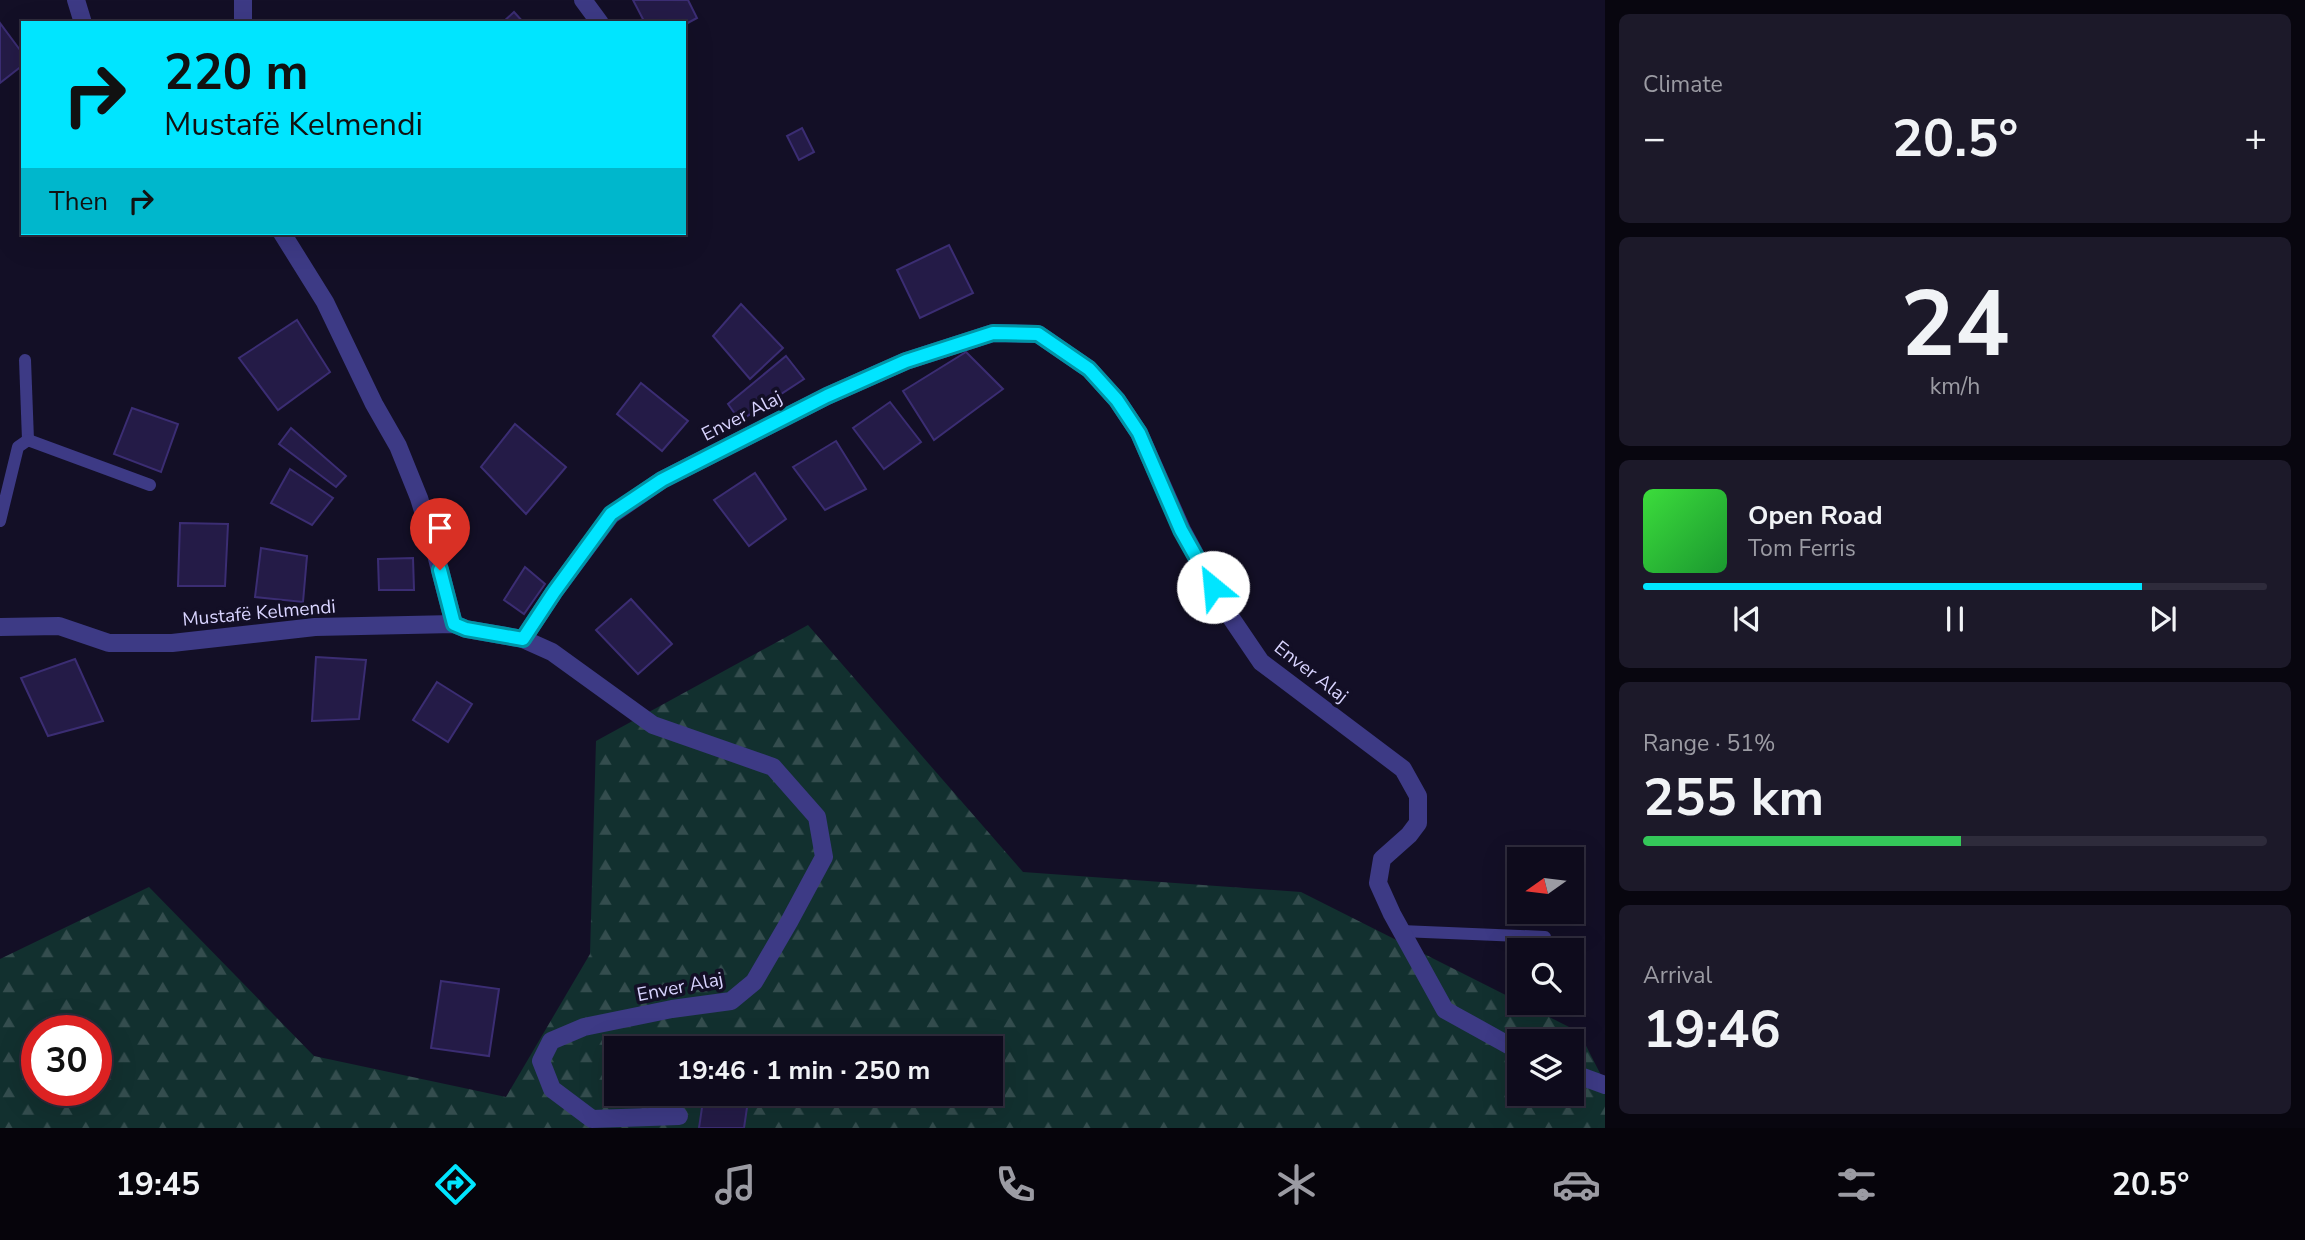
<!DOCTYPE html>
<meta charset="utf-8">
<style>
body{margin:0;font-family:"Nunito Sans",sans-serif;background:#1c1929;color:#f1f3f6;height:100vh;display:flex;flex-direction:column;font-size:26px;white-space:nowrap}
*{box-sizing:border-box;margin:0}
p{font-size:23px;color:#9b9ba3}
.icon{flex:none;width:38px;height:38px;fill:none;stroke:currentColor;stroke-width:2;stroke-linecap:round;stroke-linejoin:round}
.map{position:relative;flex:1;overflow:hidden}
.panel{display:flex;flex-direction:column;gap:14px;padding:14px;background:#08060f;width:700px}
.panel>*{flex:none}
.guide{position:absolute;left:21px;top:21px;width:665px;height:214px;border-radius:0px;box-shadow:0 7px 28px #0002,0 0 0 2px #2e2b3b;background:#00e5ff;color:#111;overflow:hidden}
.needle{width:46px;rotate:256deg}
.buttons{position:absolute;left:1507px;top:847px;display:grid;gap:14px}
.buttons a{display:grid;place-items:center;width:77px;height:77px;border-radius:0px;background:#0e0b1c;box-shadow:0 7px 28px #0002,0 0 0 2px #2e2b3b;font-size:35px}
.speed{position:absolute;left:21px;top:1015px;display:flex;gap:14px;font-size:35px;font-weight:700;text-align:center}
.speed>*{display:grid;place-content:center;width:91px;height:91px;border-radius:50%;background:#0e0b1c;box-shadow:0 7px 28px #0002,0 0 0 2px #2e2b3b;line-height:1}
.speed .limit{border:10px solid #d22;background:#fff;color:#111}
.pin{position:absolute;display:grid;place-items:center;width:60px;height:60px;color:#fff;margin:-72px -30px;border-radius:50% 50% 50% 0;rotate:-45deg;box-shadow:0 0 7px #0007}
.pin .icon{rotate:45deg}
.me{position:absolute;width:77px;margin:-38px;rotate:332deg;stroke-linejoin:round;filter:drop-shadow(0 0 5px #0008)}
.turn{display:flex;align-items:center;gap:24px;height:147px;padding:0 28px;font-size:32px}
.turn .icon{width:91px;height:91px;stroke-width:2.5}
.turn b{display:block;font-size:49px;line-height:60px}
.then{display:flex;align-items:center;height:66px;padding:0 28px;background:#0003;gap:14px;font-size:26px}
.big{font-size:52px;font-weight:700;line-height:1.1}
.panel .widget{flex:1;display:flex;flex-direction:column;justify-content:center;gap:10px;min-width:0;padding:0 24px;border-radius:10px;background:#1c1929}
.panel .dial{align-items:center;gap:0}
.dial b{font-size:91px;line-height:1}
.song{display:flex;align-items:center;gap:21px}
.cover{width:84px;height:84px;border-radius:10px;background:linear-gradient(135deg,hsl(120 70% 55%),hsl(130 70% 35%))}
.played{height:7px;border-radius:4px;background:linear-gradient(90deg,#00e5ff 80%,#2e2b3b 80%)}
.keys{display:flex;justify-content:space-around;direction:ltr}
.heat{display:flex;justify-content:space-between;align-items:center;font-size:38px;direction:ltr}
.charge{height:10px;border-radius:5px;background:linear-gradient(90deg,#34c759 51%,#2e2b3b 0)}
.trip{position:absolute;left:604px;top:1036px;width:399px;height:70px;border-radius:0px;background:#0e0b1c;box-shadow:0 7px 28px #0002,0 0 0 2px #2e2b3b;font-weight:700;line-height:70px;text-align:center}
.dock{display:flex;height:112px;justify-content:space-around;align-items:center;background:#06040b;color:#9b9ba3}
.dock .icon{width:49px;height:49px}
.dock .on{color:#00e5ff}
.dock b{font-size:32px;color:#f1f3f6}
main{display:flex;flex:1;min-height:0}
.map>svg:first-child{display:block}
.forest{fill:url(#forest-firs);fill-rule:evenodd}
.building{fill:#241b47;stroke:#3b2d73;stroke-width:2}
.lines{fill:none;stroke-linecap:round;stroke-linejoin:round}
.lane{stroke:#3d3a85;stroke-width:12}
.street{stroke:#3d3a85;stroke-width:18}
.route-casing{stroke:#0095a6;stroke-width:18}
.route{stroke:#00e5ff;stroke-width:12}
.labels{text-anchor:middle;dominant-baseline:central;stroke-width:7;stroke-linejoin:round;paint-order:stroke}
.street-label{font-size:19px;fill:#d9d4ff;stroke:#130f26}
</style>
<main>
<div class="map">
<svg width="1605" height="1128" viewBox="0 0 1605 1128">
<defs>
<pattern id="forest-firs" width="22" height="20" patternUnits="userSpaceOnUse" patternTransform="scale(1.75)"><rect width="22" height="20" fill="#12302f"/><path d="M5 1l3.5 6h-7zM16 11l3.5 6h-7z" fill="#344d4e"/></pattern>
</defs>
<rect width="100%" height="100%" fill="#130f26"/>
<path class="forest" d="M808 625 1023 872 1301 892 1579 1032 1605 1083V1128H0V959L149 887 314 1056 506 1097 590 954 596 741ZM37 1031H96V1090H37ZM1519 1041H1572V1094H1519ZM616 1048H990V1094H616Z"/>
<g class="building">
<path d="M633 0H688L697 18 684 25V23H645Z"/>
<path d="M514 12 524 23H502Z"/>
<path d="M0 23 23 54V65L0 83Z"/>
<path d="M802 128 814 152 799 160 787 136Z"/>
<path d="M949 245 973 293 920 318 897 270Z"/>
<path d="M741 304 783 348 750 379 713 336Z"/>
<path d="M297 320 330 372 278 410 239 358Z"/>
<path d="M966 352 1003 389 934 440 903 391Z"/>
<path d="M786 356 804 379 740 421 728 404Z"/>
<path d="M641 383 688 421 662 451 617 414Z"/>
<path d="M890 402 921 442 884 469 853 428Z"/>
<path d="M132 408 178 424 161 472 114 454Z"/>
<path d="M515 424 566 467 526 514 481 467Z"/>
<path d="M291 428 346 476 336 487 279 444Z"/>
<path d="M836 441 866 489 825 510 793 467Z"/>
<path d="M290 469 333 498 312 525 271 503Z"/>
<path d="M755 473 786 519 749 546 714 500Z"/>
<path d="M180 523 228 524 225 586H178Z"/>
<path d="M261 548 307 556 303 602 255 597Z"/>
<path d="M413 558 414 590H379L378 559Z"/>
<path d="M525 567 545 584 524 614 504 600Z"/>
<path d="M631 599 672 644 638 674 596 630Z"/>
<path d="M316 657 366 660 359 719 312 721Z"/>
<path d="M75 659 103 721 48 736 21 678Z"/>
<path d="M437 682 472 704 448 742 413 720Z"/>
<path d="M441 981 499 989 489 1056 431 1048Z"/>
<path d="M704 1094H749L744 1128H699Z"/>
</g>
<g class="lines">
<g class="lane">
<path d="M25 360 28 440"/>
<path d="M0 521 18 447 28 440 150 485"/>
<path d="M1401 931 1545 937"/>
</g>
<g class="street">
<path d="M76 0 83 23"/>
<path d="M583 0 600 23"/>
<path d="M243 23V0"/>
<path d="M282 233 325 302 374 404 398 446 419 498 433 543 454 624"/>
<path d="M0 627 59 626 109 643H172L315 627 454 624 466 629 523 639 552 652 653 725 773 767 817 817 824 857 789 922 754 982 731 1001 672 1009 584 1027 551 1041 541 1061 552 1089 592 1119 679 1116"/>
<path d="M523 639 554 592 611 515 662 480 827 396 906 361 993 333 1038 334 1089 369 1117 400 1139 433 1182 530 1223 606 1261 662 1403 769 1418 796V823L1409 835 1382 859 1378 883 1392 914 1445 1010 1519 1051"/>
<path d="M1572 1073 1605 1085"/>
</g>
</g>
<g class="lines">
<g class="route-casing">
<path id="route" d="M440 570 454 624 466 629 523 639 554 592 611 514 662 480 827 396 906 361 993 333 1038 334 1089 369 1117 400 1139 433 1181 530 1213 587"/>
</g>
<use href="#route" class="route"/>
</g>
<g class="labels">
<g class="street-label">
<text transform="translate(742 416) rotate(-27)">Enver Alaj</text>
<text transform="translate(259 613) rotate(-5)">Mustafë Kelmendi</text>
<text transform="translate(1311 672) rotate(38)">Enver Alaj</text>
<text transform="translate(680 987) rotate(-11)">Enver Alaj</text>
</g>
</g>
</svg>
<div class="buttons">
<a><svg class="needle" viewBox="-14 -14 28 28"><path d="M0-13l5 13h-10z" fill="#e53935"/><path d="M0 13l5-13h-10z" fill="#9b9ba3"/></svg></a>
<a><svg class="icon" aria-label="search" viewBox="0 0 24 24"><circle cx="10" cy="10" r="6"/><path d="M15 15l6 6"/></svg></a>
<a><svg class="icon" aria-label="layers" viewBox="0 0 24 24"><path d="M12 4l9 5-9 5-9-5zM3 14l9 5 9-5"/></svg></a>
</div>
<div class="speed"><div class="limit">30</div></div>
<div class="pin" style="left:440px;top:570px;background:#d93025"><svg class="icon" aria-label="arrive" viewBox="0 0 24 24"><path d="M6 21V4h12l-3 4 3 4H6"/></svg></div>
<svg class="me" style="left:1213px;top:587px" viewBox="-20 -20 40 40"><circle r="19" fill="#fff"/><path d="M0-13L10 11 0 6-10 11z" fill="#00e5ff"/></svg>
<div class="trip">19:46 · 1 min · 250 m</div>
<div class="guide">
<div class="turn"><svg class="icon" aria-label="right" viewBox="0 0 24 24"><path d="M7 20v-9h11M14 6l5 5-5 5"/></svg><div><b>220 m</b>Mustafë Kelmendi</div></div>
<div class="then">Then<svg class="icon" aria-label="right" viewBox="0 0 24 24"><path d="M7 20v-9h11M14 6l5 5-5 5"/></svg></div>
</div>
</div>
<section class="panel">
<div class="widget"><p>Climate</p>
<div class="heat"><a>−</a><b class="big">20.5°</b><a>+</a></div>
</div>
<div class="widget dial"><b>24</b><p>km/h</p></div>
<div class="widget">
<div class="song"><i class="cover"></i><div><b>Open Road</b><p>Tom Ferris</p></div></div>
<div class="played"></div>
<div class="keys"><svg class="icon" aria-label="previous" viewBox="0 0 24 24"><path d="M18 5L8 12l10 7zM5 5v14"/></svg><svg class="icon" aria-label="pause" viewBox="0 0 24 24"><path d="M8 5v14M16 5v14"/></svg><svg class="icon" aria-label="next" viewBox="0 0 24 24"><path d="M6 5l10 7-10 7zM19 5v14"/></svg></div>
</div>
<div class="widget"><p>Range · 51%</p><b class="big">255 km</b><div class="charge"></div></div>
<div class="widget"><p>Arrival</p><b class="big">19:46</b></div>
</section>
</main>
<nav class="dock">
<b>19:45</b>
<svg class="icon on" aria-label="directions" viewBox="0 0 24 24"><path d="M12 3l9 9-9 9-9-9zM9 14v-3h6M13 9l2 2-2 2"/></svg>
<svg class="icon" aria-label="music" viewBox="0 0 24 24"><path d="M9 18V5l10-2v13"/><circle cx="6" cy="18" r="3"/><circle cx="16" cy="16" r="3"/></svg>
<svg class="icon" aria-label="phone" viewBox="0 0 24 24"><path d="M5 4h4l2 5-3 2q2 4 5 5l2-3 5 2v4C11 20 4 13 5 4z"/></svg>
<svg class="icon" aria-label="climate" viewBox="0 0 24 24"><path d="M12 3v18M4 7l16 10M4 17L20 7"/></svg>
<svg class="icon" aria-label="car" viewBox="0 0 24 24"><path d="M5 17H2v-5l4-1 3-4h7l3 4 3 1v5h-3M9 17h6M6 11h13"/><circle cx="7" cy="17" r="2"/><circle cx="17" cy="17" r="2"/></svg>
<svg class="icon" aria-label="filters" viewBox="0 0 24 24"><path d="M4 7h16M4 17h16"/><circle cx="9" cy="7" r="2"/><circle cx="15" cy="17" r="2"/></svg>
<b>20.5°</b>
</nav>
